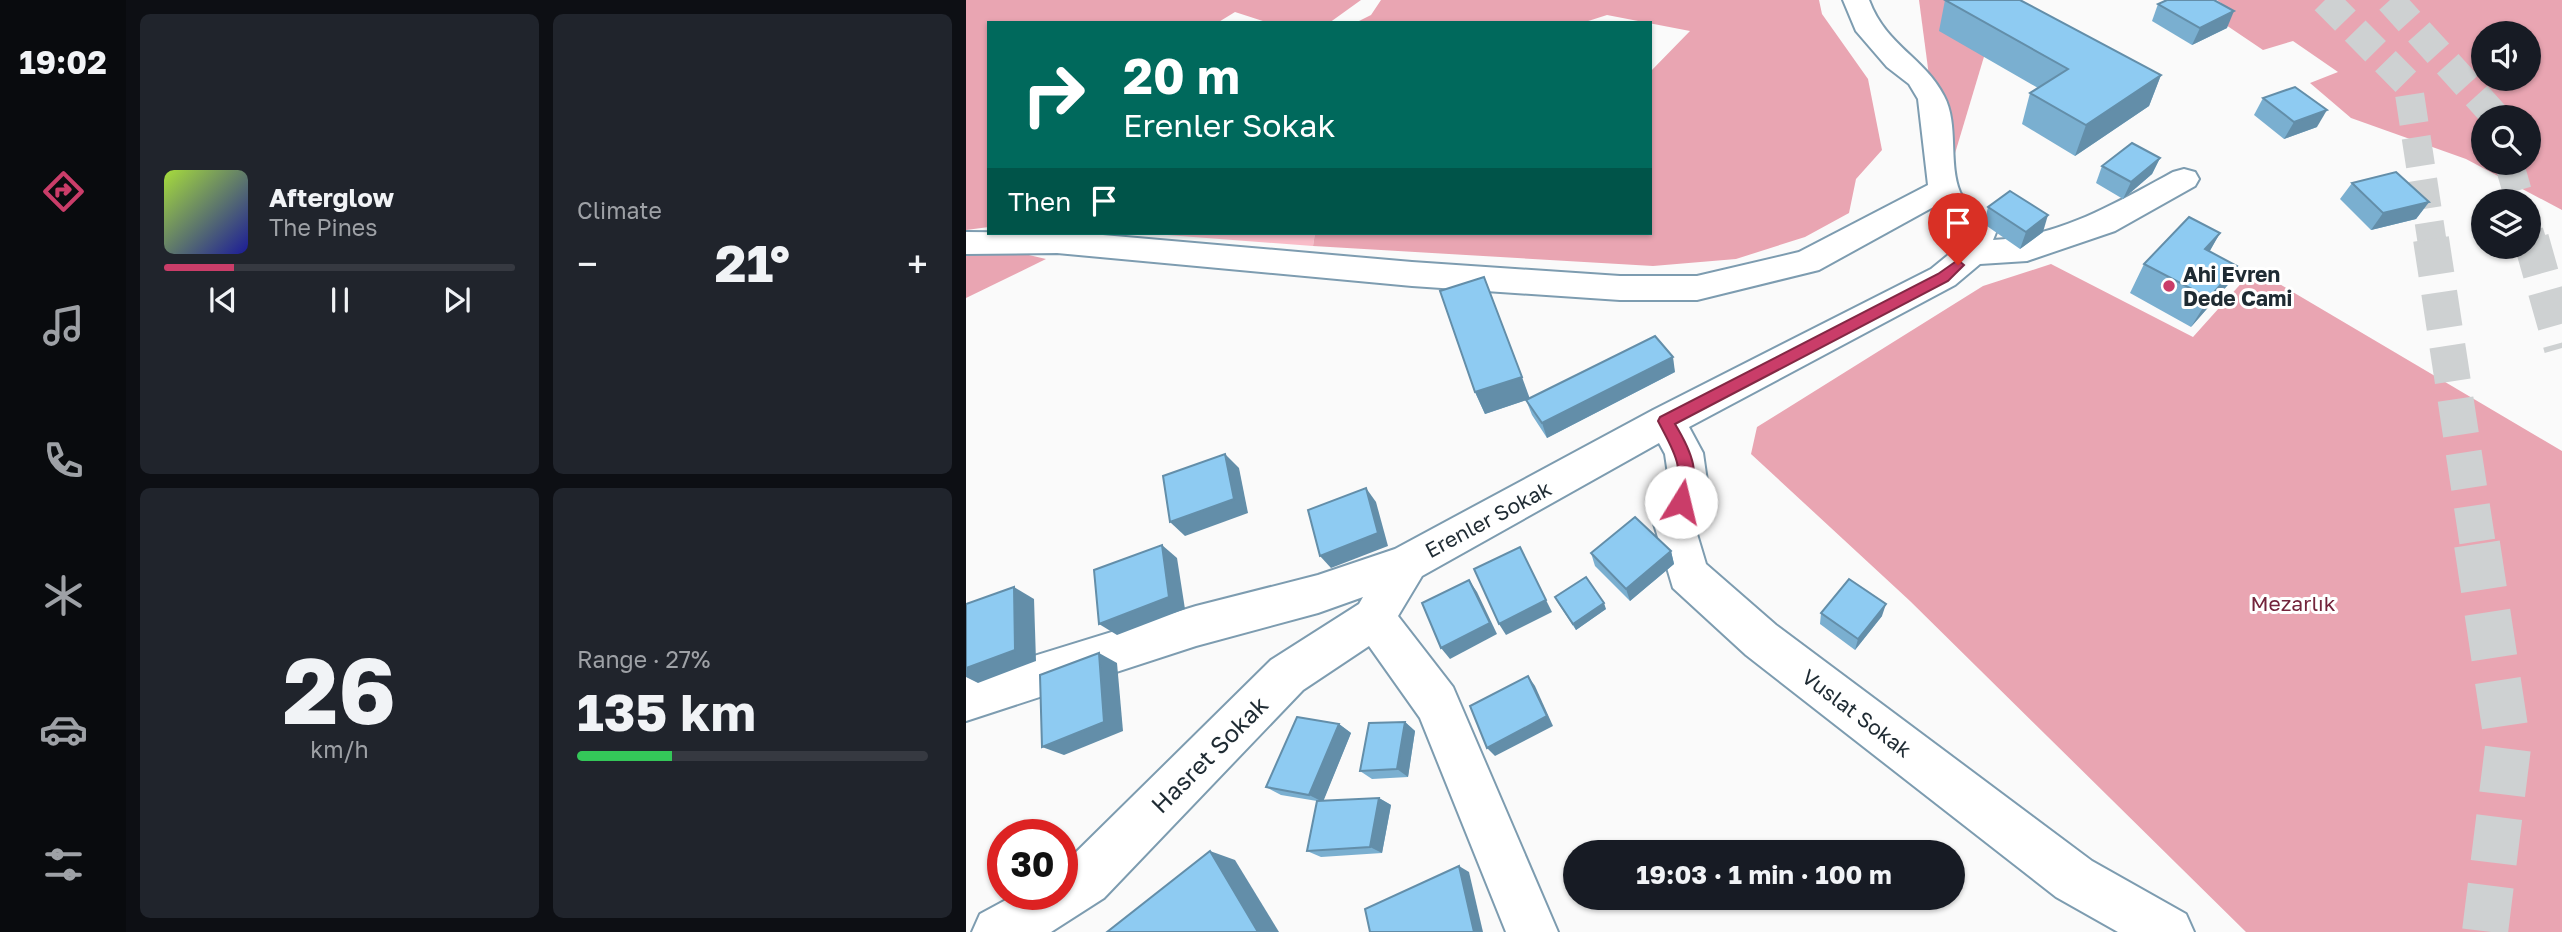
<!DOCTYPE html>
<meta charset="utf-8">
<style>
body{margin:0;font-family:"Golos Text",sans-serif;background:#20242c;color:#f1f3f6;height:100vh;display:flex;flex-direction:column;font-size:26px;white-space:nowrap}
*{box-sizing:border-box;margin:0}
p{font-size:23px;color:#9ea1a6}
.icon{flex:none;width:38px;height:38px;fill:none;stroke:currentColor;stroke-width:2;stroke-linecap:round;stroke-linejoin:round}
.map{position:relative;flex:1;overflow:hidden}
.drawer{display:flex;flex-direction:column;gap:14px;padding:14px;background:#0d0f14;width:840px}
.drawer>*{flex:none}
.banner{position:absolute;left:21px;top:21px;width:665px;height:214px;border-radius:0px;box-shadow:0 2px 5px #0004;background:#00695c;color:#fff;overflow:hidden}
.buttons{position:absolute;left:1505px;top:21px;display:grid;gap:14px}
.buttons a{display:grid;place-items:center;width:70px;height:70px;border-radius:50%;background:#171b24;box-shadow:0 2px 5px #0004;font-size:35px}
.speed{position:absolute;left:21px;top:819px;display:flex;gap:14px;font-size:35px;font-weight:700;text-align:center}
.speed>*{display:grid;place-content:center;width:91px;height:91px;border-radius:50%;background:#171b24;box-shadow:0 2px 5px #0004;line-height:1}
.speed .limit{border:10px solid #d22;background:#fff;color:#111}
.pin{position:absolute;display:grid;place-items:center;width:60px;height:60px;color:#fff;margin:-72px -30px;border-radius:50% 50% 50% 0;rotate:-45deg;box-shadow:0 0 7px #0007}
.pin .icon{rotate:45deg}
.me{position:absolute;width:77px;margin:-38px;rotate:9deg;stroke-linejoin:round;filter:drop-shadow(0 0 5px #0008)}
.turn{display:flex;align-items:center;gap:24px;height:147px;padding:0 21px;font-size:32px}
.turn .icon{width:91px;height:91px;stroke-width:2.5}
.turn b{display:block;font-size:49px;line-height:60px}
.then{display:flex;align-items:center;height:66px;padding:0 21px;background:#0003;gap:14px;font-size:26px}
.big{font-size:52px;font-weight:700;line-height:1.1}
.drawer .widget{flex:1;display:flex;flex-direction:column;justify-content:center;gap:10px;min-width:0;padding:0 24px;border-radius:10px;background:#20242c}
.drawer .dial{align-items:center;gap:0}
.dial b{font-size:91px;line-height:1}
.song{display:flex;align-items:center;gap:21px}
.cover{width:84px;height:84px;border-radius:10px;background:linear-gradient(135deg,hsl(80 70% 55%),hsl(240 70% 35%))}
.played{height:7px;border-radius:4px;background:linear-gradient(90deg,#ca3d69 20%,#363941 20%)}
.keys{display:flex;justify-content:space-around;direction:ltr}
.heat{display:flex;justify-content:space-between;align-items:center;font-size:38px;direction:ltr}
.charge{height:10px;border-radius:5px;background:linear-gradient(90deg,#34c759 27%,#363941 0)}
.drawer .tiles{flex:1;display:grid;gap:14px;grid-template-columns:repeat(2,1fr)}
.trip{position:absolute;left:597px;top:840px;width:402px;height:70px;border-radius:35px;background:#171b24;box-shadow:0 2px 5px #0004;font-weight:700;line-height:70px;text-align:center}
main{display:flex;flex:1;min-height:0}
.tabs{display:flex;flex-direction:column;width:126px;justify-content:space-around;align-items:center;background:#090b0e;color:#9ea1a6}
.tabs .icon{width:49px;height:49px}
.tabs .on{color:#ca3d69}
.tabs b{font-size:32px;color:#f1f3f6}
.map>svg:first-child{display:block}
.green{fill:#f9bcc8}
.forest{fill:#e9a5b2;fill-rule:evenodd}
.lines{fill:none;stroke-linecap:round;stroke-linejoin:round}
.major-tunnel-far2{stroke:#ced1d2;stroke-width:29;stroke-dasharray:29 14;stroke-linecap:butt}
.major-tunnel-far1{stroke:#ced1d2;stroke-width:36;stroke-dasharray:36 18;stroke-linecap:butt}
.major-tunnel{stroke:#ced1d2;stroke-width:46;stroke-dasharray:46 23;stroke-linecap:butt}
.minor-casing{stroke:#7d9cb0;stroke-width:4}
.minor{fill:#fff;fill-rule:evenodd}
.wall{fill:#7aafd0}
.shaded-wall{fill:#638ea9}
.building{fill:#8ecbf2;stroke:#638ea9;stroke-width:2}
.route{fill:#ca3d69;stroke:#832844;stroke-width:2}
.poi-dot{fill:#ca3d69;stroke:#fff;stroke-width:2.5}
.labels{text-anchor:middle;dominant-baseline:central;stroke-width:6;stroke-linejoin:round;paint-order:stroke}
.poi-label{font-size:21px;font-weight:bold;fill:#1f2b33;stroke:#fff;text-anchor:start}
.street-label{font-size:21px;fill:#1f2b33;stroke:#fff}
.park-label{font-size:21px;fill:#73243c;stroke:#fff}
.near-street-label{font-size:24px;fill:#1f2b33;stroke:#fff}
</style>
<main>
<nav class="tabs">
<b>19:02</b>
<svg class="icon on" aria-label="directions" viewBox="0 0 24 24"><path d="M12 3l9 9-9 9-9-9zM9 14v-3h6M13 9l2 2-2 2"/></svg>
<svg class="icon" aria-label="music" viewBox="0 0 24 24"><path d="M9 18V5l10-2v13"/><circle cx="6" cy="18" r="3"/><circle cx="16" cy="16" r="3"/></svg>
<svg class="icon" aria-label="phone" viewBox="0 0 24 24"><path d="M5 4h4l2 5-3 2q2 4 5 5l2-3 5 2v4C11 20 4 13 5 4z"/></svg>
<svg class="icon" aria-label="climate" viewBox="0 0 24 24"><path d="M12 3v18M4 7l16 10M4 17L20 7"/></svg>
<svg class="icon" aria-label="car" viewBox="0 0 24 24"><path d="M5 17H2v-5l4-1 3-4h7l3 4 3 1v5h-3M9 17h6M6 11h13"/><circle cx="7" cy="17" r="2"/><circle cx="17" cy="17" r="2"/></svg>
<svg class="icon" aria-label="filters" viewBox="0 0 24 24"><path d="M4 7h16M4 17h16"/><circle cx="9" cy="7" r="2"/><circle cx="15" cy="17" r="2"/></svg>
</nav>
<section class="drawer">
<div class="tiles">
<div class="widget">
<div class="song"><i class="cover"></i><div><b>Afterglow</b><p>The Pines</p></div></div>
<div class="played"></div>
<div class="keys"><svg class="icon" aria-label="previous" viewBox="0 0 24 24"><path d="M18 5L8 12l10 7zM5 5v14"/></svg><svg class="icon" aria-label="pause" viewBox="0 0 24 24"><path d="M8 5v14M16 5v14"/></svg><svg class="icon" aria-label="next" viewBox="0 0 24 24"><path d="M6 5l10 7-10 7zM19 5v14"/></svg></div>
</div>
<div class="widget"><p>Climate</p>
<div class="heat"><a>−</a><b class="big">21°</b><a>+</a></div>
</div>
<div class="widget dial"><b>26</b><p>km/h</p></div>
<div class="widget"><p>Range · 27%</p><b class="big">135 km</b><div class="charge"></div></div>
</div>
</section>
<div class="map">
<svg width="1596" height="932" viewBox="0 0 1596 932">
<rect width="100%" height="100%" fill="#fafafa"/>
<path class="green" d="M175 233H349L347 246Z"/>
<g class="forest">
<path d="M0 0H395L363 23H303L269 12 251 23H23V227L0 230Z"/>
<path d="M415 0H853L856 14 902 79 916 150 890 179 883 213 839 237 770 259 687 266 347 246 349 233H684V72L724 31 641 15 616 23H389L405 15Z"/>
<path d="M953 0H1035L978 190Z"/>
<path d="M1251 0H1596V210L1500 159 1385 118 1344 83 1372 72 1327 41 1297 50 1257 23 1258 5ZM1517 33H1563V79H1517ZM1517 117H1563V163H1517Z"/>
<path d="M37 249 80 259 0 298V253Z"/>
<path d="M1085 264 1227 337 1288 269 1596 451V932H1280L944 601 785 454 791 427 1017 286Z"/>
</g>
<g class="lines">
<g class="major-tunnel-far2">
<path d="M1359 0 1442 84 1466 241"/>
<path d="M1424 0 1530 117"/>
<path d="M1543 163 1554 201"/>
<path d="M1563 232 1566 241"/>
</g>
<g class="major-tunnel-far1">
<path d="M1465 239 1512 546"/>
<path d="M1565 239 1596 348"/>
</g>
<path class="major-tunnel" d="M1511 544 1542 747 1519 932"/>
<g class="minor-casing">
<path id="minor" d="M877 0H903C920 46 958 57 978 96 993 124 982 163 994 192 1002 210 1021 214 1031 230L1027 240C1093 237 1150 203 1207 172L1218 169 1229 172 1233 179 1229 186 1149 231 1061 261 1014 264 989 285 723 427 737 453 741 481 728 524 740 564 810 625 1126 861 1220 914 1228 932H1152L1090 897 780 655 707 588 688 524 703 481 699 454 693 443 456 576 432 616 487 687 592 932H540L454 718 403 646 337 690 138 898 85 932H6L14 914 51 894H96V866L305 660 393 604 397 597 352 613 230 646 0 721V677L230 606 352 575 429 549 687 410 965 269 992 247 998 233 981 222 971 205 853 270 731 300H654L446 286 91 253 0 254V232L114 233 446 262 654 276H731L833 252 962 185 952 99 943 84 921 67 890 31Z"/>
</g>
<use href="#minor" class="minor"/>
</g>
<g class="wall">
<path d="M979 0 1195 75 1183 106 1109 156 1056 124 1064 93 1072 88 973 31Z"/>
<path d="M1192 4 1261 28 1226 45 1186 21Z"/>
<path d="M1297 98 1351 127 1318 139 1288 115Z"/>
<path d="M1194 158 1186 174 1157 199 1130 183 1136 166Z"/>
<path d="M1386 183 1463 202 1450 219 1405 230 1374 199Z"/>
<path d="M1022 207 1077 232 1054 249 1018 224Z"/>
<path d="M1254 233 1243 252 1269 269 1267 279 1225 327 1164 293 1178 264Z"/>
<path d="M709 372 581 438 566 415 560 400 519 414 509 392 564 398Z"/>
<path d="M705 551 708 564 664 601 629 566 625 553Z"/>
<path d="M589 597 640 609 610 630 592 603Z"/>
<path d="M855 613 916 616 889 650 854 624Z"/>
<path d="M439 722 449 731 442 777 406 779 394 771Z"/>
<path d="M373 724 385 733 357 801 413 798 425 805 416 853 355 857 341 851 351 801 315 795 300 787Z"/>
</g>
<g class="shaded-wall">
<path d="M1268 11 1261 28 1226 45 1234 28Z"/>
<path d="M1195 75 1183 106 1109 156 1120 125Z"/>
<path d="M1361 110 1351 127 1318 139 1328 122Z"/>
<path d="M1194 158 1186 174 1157 199 1165 182Z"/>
<path d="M1463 202 1450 219 1405 230 1417 213Z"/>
<path d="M1082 215 1077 232 1054 249 1060 232Z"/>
<path d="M1254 233 1237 263 1239 249Z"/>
<path d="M1271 266 1258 287 1272 271 1267 279 1225 327 1243 298Z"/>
<path d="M707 357 709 372 581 438 576 423Z"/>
<path d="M556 377 564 399 519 414 509 392Z"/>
<path d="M259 454 273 468 282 513 219 536 204 522Z"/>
<path d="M400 488 410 502 422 546 365 568 354 556Z"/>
<path d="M196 545 211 558 219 609 151 635 133 624Z"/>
<path d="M705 551 708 564 664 601 660 589Z"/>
<path d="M503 580 511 592 531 634 484 659 475 648Z"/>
<path d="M48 587 68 599 70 661 12 683 0 677V668Z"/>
<path d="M580 600 586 612 540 635 533 624Z"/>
<path d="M638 603 640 609 610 630 607 624Z"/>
<path d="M920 604 916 616 889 650 892 639Z"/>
<path d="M133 653 151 663 157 731 98 755 76 747Z"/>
<path d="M562 676 569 686 587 726 529 756 521 748Z"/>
<path d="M439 722 449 731 442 777 431 769Z"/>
<path d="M373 724 385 733 357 802 343 795Z"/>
<path d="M413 798 425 805 416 853 404 847Z"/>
<path d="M244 851 269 860 313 932H292Z"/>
<path d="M493 866 503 872 517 932H508Z"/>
</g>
<g class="building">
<path d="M979 0H1054L1195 75 1120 125 1064 93 1102 69Z"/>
<path d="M1201 0H1248L1268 11 1234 28 1192 4Z"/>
<path d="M1329 87 1361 110 1328 122 1297 98Z"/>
<path d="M1166 143 1194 158 1165 182 1136 166Z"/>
<path d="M1430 172 1463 202 1417 213 1386 183Z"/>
<path d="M1044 191 1082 215 1060 232 1022 207Z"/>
<path d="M1223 217 1254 233 1239 249 1271 266 1243 298 1178 264Z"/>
<path d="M1269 269 1272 271 1258 287Z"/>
<path d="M518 277 556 377 509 392 474 291Z"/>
<path d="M689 336 707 357 576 423 560 400Z"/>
<path d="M259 454 268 499 204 522 197 476Z"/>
<path d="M400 488 412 533 354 556 342 510Z"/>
<path d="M669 517 705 551 660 589 625 553Z"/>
<path d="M196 545 203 597 133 624 128 570Z"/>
<path d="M554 547 580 600 533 624 508 569Z"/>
<path d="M620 577 638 603 607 624 589 597Z"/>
<path d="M883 579 920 604 892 639 855 613Z"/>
<path d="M503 580 524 623 475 648 456 603Z"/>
<path d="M48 587 49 650 0 668V604Z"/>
<path d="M133 653 138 722 76 747 74 675Z"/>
<path d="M562 676 581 716 521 748 504 706Z"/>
<path d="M331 717 373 724 343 795 300 787Z"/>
<path d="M439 722 431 769 394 771 403 723Z"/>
<path d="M413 798 404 847 341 851 351 801Z"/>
<path d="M244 851 292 932H141Z"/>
<path d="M493 866 508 932H404L399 909Z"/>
</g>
<path class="route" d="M992 260 998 265 982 281 709 424C726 452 736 475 721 507H709L707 502C719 465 709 454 692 421L694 417 972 274Z"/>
<circle class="poi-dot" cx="1203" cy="286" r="7"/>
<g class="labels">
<g class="poi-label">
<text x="1217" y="274">Ahi Evren<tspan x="1217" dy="24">Dede Cami</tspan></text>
</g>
<g class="street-label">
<text transform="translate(522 519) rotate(-28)">Erenler Sokak</text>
<text transform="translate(891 713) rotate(37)">Vuslat Sokak</text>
</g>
<g class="park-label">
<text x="1327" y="603">Mezarlık</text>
</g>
<g class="near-street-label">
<text transform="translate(243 754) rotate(-45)">Hasret Sokak</text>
</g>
</g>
</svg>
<div class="buttons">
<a><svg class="icon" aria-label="sound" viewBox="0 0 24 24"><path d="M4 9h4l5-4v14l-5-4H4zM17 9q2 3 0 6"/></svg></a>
<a><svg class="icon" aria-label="search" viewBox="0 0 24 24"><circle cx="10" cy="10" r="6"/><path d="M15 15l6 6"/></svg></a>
<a><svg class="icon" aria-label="layers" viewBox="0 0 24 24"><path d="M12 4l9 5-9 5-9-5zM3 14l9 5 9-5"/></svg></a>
</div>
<div class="speed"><div class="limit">30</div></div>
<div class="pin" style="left:992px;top:265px;background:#d93025"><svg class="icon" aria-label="arrive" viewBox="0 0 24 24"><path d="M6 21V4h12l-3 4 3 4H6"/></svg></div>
<svg class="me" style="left:715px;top:502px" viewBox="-20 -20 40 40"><circle r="19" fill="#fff"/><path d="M0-13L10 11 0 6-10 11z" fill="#ca3d69"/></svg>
<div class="trip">19:03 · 1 min · 100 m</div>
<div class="banner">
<div class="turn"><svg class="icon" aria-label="right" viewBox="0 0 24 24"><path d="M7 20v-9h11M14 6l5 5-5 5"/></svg><div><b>20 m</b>Erenler Sokak</div></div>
<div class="then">Then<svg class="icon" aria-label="arrive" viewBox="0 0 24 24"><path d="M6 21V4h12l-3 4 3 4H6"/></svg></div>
</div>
</div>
</main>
